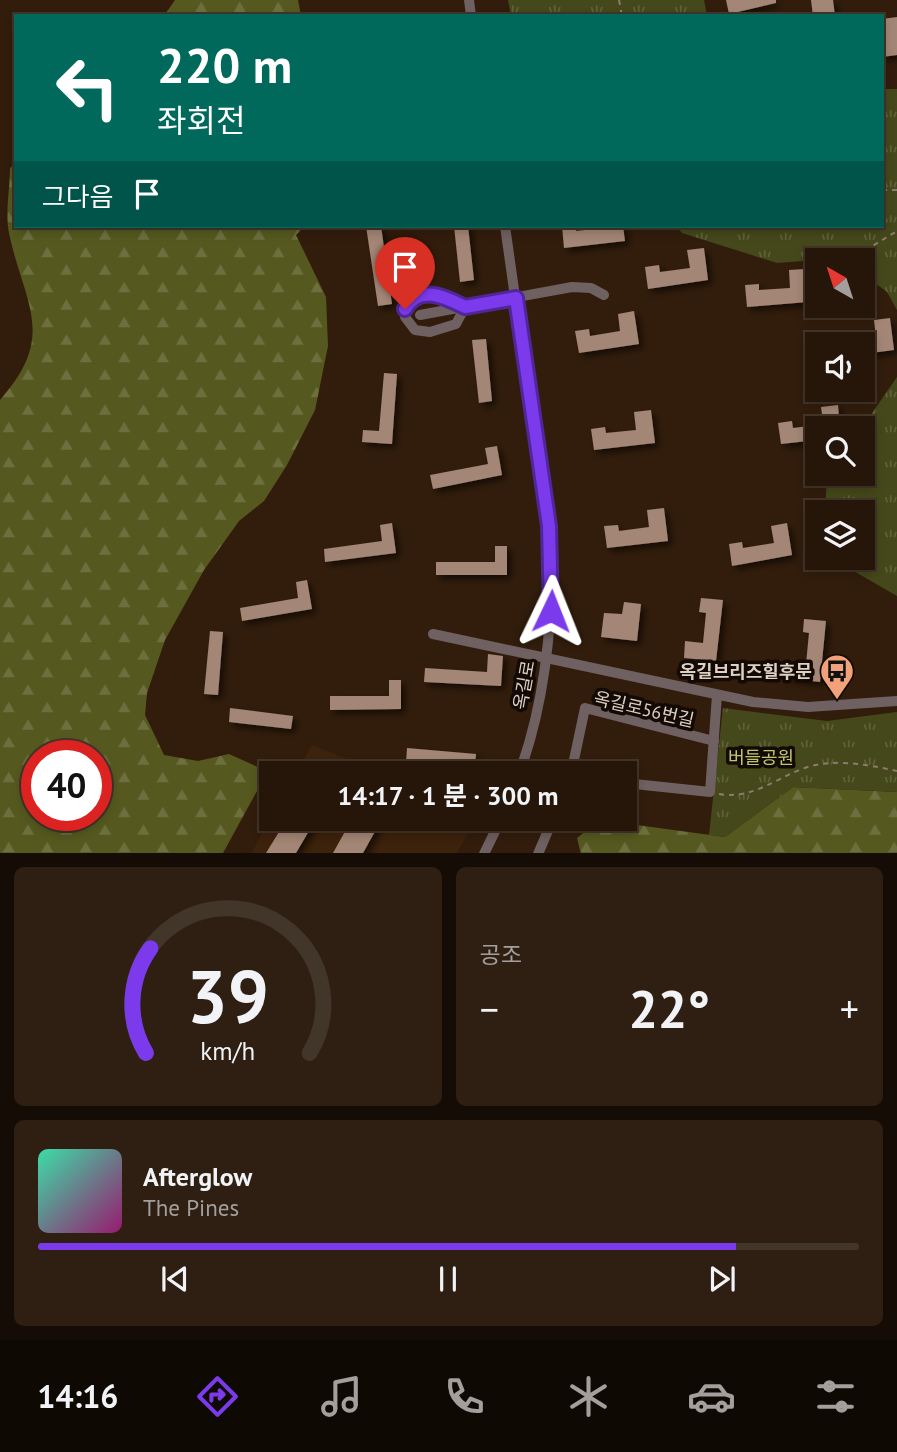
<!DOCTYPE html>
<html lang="ko">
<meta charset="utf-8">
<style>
body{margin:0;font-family:"PT Sans","Noto Sans KR",sans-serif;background:#2e1f12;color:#f1f3f6;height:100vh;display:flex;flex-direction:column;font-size:26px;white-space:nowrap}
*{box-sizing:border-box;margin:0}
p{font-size:23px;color:#a49f9c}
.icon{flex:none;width:38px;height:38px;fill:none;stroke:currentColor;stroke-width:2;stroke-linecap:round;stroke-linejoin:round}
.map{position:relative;height:853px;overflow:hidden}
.side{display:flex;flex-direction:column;gap:14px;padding:14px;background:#150c05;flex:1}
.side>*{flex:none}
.banner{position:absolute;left:14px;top:14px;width:870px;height:214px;border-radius:0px;box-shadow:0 4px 10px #0003,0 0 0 2px #42352a;background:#00695c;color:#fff;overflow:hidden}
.needle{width:46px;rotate:321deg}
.controls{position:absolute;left:805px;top:248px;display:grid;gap:14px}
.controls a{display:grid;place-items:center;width:70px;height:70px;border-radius:0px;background:#261609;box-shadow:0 4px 10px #0003,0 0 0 2px #42352a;font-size:35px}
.speed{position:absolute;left:21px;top:740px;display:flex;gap:14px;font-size:35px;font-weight:700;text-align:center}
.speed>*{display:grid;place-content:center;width:91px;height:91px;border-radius:50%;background:#261609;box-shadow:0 4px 10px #0003,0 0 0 2px #42352a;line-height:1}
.speed .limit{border:10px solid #d22;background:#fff;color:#111}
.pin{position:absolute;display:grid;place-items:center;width:60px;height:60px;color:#fff;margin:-72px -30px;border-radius:50% 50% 50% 0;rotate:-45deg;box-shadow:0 0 7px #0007}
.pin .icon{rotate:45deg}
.me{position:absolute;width:77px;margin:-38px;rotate:2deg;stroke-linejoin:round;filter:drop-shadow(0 0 5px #0008)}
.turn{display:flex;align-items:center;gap:24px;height:147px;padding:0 28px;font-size:32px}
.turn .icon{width:91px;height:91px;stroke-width:2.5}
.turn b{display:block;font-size:49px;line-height:60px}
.then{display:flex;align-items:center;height:66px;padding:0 28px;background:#0003;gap:14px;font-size:26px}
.big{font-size:52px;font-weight:700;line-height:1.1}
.side .widget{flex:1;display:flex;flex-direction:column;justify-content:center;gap:10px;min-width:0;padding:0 24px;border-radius:10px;background:#2e1f12}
.side .dial{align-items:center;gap:0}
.dial svg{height:182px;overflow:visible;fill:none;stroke:#42352a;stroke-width:7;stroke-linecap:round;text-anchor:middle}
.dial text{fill:#f1f3f6;stroke:none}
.song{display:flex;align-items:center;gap:21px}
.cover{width:84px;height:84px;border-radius:10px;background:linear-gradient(135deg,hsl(160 70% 55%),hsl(320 70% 35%))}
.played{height:7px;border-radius:4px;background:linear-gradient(90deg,#7c3aed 85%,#42352a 85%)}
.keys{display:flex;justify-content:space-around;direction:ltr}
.heat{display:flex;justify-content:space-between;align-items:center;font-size:38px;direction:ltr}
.side .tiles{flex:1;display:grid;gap:14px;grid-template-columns:1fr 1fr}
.widget:last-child{grid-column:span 2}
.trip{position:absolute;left:259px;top:761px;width:378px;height:70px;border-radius:0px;background:#261609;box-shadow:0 4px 10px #0003,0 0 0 2px #42352a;font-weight:700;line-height:70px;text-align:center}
.tabs{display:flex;height:112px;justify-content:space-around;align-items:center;background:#0f0904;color:#a49f9c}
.tabs .icon{width:49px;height:49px}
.tabs .on{color:#7c3aed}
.tabs b{font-size:32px;color:#f1f3f6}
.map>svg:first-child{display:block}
.built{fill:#3d220c}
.forest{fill:url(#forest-firs);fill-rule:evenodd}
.park{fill:url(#park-tufts)}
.building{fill:#a38675;filter:url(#shadow)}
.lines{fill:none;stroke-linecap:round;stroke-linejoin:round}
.path{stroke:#8d7b6e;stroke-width:2;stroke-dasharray:5 5;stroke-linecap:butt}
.minor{stroke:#6f6061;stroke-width:10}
.route-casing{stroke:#51269a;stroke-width:18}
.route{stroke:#7c3aed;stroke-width:12}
.labels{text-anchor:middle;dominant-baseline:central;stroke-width:7;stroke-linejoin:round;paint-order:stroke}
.poi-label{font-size:18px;font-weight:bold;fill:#dfd0c6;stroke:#130a04;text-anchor:end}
.street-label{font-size:18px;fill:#dfd0c6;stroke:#130a04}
.park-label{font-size:18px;fill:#bec670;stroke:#130a04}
</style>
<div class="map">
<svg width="897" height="854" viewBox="0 0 897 854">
<defs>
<pattern id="forest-firs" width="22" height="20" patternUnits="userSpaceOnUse" patternTransform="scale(1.75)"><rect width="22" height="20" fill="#55591f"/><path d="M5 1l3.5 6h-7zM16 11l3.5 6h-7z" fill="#6d703e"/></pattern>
<pattern id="park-tufts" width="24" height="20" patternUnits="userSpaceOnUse" patternTransform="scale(1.75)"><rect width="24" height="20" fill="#44481a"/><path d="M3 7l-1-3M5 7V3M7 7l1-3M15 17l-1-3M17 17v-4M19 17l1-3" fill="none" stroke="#5f613a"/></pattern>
<filter id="shadow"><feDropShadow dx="4" dy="4" stdDeviation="3.5" flood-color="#0009"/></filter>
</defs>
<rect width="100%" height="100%" fill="#321d0c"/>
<g class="built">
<path d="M312 745 382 773 296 774Z"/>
<path d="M271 817 465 819 473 824 457 853 251 854Z"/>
</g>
<g class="forest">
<path d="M175 0H298L301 16H164Z"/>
<path d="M16 163V226H305L296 235 326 297 328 346 315 410 287 465 264 501 239 521 204 570 165 640 147 693 145 715 164 755 198 761 229 754 260 768 263 780 223 853H0V400C58 335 24 304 9 233 5 214 10 188 10 168ZM37 756H96V816H37Z"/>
<path d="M793 787 897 792V853L581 854 577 838 600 820 725 837Z"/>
</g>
<g class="park">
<path d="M508 0H704L707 16H511Z"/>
<path d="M882 89H897V310L887 292 863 274V261L842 258 777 263 682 233 676 226H882Z"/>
<path d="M897 377V596L833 559 863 558V513H825L827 474H863L861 429Z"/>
<path d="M723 708 827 721 897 712V792L793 787 725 837 709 835Z"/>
</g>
<g class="building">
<path d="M726 0H776V3L729 14Z"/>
<path d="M811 0H833L835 16H813Z"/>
<path d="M897 17V55L882 57V19Z"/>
<path d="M366 226H381L392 304 378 306Z"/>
<path d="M454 226H468L474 280 460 282Z"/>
<path d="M562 226H576V231L623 226 625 241 564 248Z"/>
<path d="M704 248 708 280 648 289 645 267 659 265 660 272 690 268 687 250Z"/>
<path d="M805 269 808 302 747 307 745 285 759 284V290L790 288 789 270Z"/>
<path d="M634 311 639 344 579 353 575 331 589 329 590 336 620 331 618 314Z"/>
<path d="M890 318 894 350 863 354V339L876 337 874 320Z"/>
<path d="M845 334 846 345H832L831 336Z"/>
<path d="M486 339 492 401 479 403 472 340Z"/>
<path d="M384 373 397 374 392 444 362 442 363 430 379 431Z"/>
<path d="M838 405 840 429H824L821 407Z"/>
<path d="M651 410 655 443 594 450 591 429 605 427 606 433 636 430 634 412Z"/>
<path d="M792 421 793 428 817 425V440L781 444 778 423Z"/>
<path d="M497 446 502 475 433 489 430 475 488 464 485 448Z"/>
<path d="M664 508 668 541 607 548 604 526 618 525 619 531 649 527 647 510Z"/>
<path d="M392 523 396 553 325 562 324 549 382 541 380 525Z"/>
<path d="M787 523 792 555 732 566 729 544 742 542 743 548 774 543 771 526Z"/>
<path d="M495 546H507V575H436V562H495Z"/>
<path d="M307 580 312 609 242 621 240 608 298 598 296 582Z"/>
<path d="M701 598 723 600 716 661 684 658 685 641 703 643 706 613 699 612Z"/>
<path d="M624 602 641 604 637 641 601 637 604 613 622 614Z"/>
<path d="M804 619 826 621 820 682 787 678 789 662 806 664 809 633 803 632Z"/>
<path d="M210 631 223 632 218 695 204 694Z"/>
<path d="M488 654 503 656 501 686 424 682 425 668 487 672Z"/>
<path d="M389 680H401V709L330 710V696H389Z"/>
<path d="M230 708 293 716 291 729 229 722Z"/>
<path d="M407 748 476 754 475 768 406 763Z"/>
<path d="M321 760 345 774H313Z"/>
<path d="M287 819H316L296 853H266Z"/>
<path d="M352 819H382L363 853H333Z"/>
</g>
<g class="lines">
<g class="path">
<path d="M619 0 622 16"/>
<path d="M882 190H897"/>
<path d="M848 261 897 231"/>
<path d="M719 794C755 800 779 775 811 766 839 759 869 765 897 771"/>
</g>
<g class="minor">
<path d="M469 0 471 16"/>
<path d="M505 226 552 559C552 631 544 706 519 774"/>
<path d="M440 294 465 307 456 324 430 332 415 330 405 317 408 304 416 298Z"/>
<path d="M420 315 572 287 591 288 604 295"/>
<path d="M433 634 753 702 808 707 897 701"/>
<path d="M571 774 585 708 714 741"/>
<path d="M625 783 710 792 717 695"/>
<path d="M484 854 501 819"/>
<path d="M538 854 553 819"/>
</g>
</g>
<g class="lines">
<g class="route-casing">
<path id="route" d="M405 309C419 283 447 298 465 307L516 298 549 526 551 611"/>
</g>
<use href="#route" class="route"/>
</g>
<defs>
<g id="bus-pin" transform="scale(1.75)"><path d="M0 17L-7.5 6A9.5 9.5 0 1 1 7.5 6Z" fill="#f1a27b" stroke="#130a04"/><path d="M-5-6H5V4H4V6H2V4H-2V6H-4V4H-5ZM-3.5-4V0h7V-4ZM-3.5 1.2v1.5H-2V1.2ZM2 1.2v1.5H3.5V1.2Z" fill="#111"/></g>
</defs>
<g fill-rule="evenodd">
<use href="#bus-pin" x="837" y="671"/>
</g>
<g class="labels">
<g class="poi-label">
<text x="812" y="671">옥길브리즈힐후문</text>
</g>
<g class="street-label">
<text transform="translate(524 685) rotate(-80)">옥길로</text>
<text transform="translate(644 709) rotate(13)">옥길로56번길</text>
</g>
<g class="park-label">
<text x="761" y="757">버들공원</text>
</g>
</g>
</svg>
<div class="controls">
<a><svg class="needle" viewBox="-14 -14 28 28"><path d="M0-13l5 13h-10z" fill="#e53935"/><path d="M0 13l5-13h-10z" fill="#a49f9c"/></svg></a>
<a><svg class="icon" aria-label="sound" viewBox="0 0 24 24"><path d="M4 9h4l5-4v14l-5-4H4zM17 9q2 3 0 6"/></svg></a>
<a><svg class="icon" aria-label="search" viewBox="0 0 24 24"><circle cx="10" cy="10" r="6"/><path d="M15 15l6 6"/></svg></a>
<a><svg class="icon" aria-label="layers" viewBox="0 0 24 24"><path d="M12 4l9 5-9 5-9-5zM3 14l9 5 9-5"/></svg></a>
</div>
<div class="speed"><div class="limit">40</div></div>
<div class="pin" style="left:405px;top:309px;background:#d93025"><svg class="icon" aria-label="arrive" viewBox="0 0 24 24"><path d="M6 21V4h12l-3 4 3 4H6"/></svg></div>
<svg class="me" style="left:551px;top:611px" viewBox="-20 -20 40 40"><path d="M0-17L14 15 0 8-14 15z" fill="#7c3aed" stroke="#fff" stroke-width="4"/></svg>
<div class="trip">14:17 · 1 분 · 300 m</div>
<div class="banner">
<div class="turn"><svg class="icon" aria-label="left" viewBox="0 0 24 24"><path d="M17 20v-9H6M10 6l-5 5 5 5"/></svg><div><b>220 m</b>좌회전</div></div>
<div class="then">그다음<svg class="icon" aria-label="arrive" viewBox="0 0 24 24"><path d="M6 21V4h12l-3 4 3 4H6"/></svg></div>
</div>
</div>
<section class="side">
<div class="tiles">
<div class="widget dial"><svg viewBox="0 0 100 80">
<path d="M14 69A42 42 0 1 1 86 69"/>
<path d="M14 69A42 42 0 0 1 16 23" stroke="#7c3aed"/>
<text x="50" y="56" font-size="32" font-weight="700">39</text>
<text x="50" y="72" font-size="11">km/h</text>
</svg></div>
<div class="widget"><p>공조</p>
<div class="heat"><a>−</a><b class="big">22°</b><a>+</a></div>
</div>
<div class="widget">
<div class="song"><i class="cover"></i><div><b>Afterglow</b><p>The Pines</p></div></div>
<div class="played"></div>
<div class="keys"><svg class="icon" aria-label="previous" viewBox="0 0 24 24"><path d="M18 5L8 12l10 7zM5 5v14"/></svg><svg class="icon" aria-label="pause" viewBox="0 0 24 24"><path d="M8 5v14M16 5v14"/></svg><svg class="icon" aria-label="next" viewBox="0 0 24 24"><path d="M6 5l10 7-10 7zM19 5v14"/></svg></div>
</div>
</div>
</section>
<nav class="tabs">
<b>14:16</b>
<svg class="icon on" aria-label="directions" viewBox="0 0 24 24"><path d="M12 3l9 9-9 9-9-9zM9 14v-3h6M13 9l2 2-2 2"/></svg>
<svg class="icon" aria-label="music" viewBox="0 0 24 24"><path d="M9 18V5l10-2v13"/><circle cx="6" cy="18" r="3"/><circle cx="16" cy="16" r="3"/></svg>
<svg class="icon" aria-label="phone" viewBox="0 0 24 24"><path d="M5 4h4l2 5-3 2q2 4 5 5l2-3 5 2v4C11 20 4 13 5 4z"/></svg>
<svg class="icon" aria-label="climate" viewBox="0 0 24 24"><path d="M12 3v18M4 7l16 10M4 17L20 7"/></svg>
<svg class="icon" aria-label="car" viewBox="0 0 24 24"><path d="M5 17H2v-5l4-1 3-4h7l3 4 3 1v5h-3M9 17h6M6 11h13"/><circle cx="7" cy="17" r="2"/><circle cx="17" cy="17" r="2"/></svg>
<svg class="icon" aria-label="filters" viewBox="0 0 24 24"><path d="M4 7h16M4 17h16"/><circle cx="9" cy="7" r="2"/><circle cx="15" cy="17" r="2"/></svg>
</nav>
